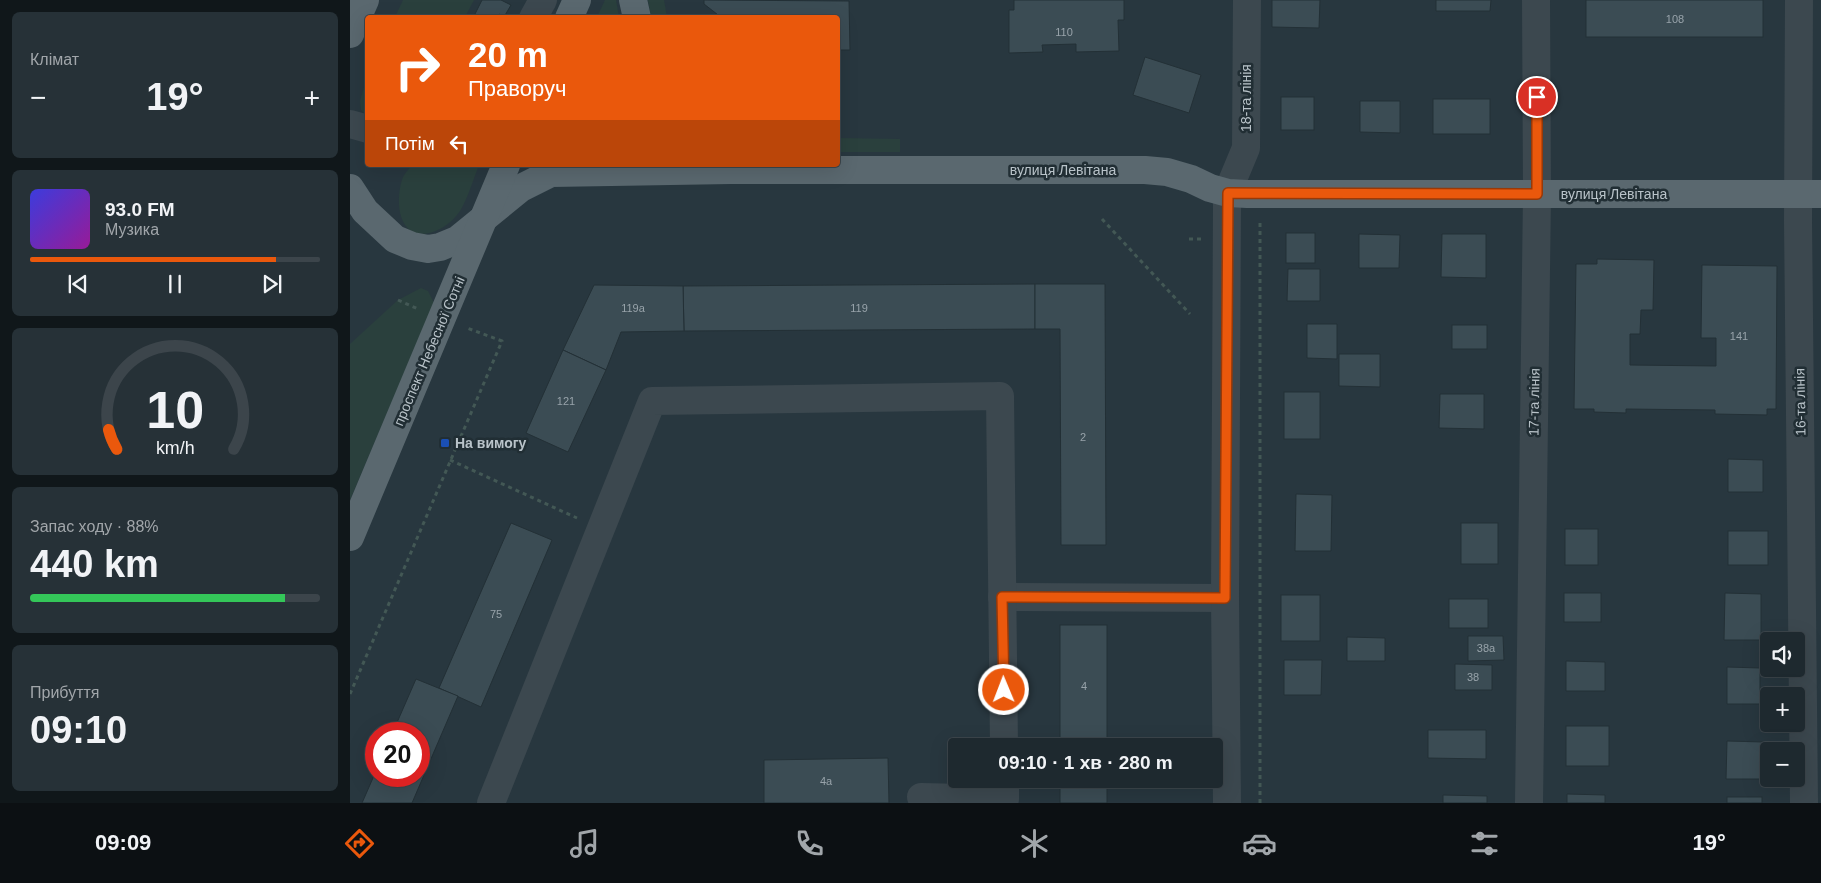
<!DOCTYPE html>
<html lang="uk">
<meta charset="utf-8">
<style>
body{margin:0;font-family:Helvetica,sans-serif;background:#263137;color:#f1f3f6;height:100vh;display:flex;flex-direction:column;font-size:19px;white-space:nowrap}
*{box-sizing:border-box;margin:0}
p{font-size:16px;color:#a1a6aa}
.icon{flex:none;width:28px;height:28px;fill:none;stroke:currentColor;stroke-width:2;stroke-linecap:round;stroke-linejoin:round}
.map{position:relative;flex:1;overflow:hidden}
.panel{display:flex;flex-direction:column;gap:12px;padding:12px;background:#10171a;width:350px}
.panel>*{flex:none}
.guide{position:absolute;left:15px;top:15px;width:475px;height:152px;border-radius:5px;box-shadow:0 5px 20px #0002,0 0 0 1px #3c454b;background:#ea580c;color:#fff;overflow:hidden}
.tools{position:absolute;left:1410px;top:632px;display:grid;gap:10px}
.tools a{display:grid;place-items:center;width:45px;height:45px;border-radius:5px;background:#1e292f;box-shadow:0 5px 20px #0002,0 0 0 1px #3c454b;font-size:25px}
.speed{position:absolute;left:15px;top:722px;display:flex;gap:10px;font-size:25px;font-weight:700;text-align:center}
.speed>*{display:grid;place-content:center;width:65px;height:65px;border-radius:50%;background:#1e292f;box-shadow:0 5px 20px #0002,0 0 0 1px #3c454b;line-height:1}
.speed .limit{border:8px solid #d22;background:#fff;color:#111}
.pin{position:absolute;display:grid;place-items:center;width:42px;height:42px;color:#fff;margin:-21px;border:2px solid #fff;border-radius:50%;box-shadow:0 1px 5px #0007}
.me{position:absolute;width:55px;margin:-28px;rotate:359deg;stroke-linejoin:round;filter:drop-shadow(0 0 4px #0008)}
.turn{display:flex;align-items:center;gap:18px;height:105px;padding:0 20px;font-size:22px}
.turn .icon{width:65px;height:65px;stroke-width:2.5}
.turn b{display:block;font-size:35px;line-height:42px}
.then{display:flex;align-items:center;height:48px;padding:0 20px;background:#0003;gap:10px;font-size:19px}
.big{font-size:38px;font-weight:800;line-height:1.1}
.panel .widget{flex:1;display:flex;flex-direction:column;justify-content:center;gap:8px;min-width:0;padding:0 18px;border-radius:8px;background:#263137}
.panel .dial{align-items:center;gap:0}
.dial svg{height:130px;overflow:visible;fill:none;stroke:#3c454b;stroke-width:7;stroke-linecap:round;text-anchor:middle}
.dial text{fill:#f1f3f6;stroke:none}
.song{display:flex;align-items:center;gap:15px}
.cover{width:60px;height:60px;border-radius:8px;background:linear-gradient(135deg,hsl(240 70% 55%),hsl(300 70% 35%))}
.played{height:5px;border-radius:2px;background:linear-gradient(90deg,#ea580c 85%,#3c454b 85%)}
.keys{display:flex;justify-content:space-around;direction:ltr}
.heat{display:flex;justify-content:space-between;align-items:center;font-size:28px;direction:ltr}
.charge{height:8px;border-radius:4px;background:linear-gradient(90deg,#34c759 88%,#3c454b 0)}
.trip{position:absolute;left:598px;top:738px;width:275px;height:50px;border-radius:5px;background:#1e292f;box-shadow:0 5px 20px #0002,0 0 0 1px #3c454b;font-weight:800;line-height:50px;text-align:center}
.tab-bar{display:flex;height:80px;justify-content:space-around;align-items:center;background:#0c1013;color:#a1a6aa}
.tab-bar .icon{width:35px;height:35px}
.tab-bar .selected{color:#ea580c}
.tab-bar b{font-size:22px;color:#f1f3f6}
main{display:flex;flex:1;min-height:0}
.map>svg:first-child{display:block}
.green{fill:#2a403d}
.building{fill:#3b4c54;stroke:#233036}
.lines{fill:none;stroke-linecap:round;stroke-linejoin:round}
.path{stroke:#435855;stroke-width:3;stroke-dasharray:4 4;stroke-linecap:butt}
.minor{stroke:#3c484f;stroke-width:28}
.major{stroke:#5a686f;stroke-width:28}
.route-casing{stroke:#983908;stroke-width:12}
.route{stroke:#ea580c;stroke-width:9}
.transit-dot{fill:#1a4fb4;stroke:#212e34;stroke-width:2}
.labels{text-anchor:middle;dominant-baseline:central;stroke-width:5;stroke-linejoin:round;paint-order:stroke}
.number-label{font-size:11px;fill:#98a3aa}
.street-label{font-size:14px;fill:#b9c3c9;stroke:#212e34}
.poi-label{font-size:14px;font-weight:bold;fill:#b9c3c9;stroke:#212e34;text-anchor:start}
</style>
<main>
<section class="panel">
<div class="widget"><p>Клімат</p>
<div class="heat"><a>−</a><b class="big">19°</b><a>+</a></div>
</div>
<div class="widget">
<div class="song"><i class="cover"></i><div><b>93.0 FM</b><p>Музика</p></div></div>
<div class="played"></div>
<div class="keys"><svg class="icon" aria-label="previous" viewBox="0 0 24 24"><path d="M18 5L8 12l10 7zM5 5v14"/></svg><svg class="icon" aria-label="pause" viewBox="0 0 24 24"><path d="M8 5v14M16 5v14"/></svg><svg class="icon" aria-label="next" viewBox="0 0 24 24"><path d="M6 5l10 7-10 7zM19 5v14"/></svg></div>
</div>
<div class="widget dial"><svg viewBox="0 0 100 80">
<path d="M14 69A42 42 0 1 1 86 69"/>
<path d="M14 69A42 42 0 0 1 9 57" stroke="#ea580c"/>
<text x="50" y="56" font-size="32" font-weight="700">10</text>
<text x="50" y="72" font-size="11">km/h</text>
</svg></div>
<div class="widget"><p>Запас ходу · 88%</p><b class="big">440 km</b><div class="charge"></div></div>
<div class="widget"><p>Прибуття</p><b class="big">09:10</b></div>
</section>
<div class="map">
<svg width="1471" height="803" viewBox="0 0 1471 803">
<rect width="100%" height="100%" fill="#28373f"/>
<g class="green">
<path d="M53 0H124L115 17H45Z"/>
<path d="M255 0H266L269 17H247Z"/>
<path d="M298 0H314L317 17H301Z"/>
<path d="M17 77V116L11 110 10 101Z"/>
<path d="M488 138 550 139V152H488Z"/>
<path d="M62 165H129C123 180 118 198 110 211 103 221 94 228 83 232 48 243 44 201 53 177 55 173 59 169 62 165Z"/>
<path d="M71 288 78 291 84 303 0 500V344L48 300Z"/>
</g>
<g class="building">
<path d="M132 0H151L161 5 154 17 149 14 147 18H123Z"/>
<path d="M354 0 499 1 500 50H488V18H372L354 4Z"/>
<path d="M664 0H774V20H768L769 51 726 52V44L692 45 693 52 659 53V10H664Z"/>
<path d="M922 0H970L969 28 922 27Z"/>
<path d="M1086 0H1141L1140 11H1086Z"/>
<rect x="1236" y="0" width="177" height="37"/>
<path d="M795 57 851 75 839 113 783 95Z"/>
<rect x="931" y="97" width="33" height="33"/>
<rect x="1083" y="99" width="57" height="35"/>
<path d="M1010 101H1050V133L1010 132Z"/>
<rect x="936" y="233" width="29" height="30"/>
<path d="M1009 234 1050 235 1049 268H1009Z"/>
<path d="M1092 234H1136V278L1091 277Z"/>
<path d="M1247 259 1304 260 1303 310H1291L1290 334H1280V365L1366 366V338H1351L1352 265 1427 266 1426 409H1417V415L1365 414V410L1276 409V413L1244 412V409H1224L1226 264H1247Z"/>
<path d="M938 269H970V301H937Z"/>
<path d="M685 284V329L334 331 333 286Z"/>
<path d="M685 284H755L756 545H711L710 329H685Z"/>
<path d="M244 285 333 286 334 331 271 332 256 370 213 350Z"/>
<path d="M957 324H987V359L957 358Z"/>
<rect x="1102" y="325" width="35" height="24"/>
<path d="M213 350 256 370 218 452 176 433Z"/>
<path d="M989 354H1030V387L989 386Z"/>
<rect x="934" y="392" width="36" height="47"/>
<path d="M1090 394H1134V429L1089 428Z"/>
<path d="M1378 459 1413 460V492H1378Z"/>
<path d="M946 494 982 495 981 551H945Z"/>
<path d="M161 523 202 540 131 707 89 688Z"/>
<rect x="1111" y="523" width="37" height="41"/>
<rect x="1215" y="529" width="33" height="36"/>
<rect x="1378" y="531" width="40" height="34"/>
<rect x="1214" y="593" width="37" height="29"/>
<path d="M1375 593 1411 594V640H1374Z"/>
<rect x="931" y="595" width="39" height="46"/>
<rect x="1099" y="599" width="39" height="29"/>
<rect x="710" y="625" width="47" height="121"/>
<path d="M1118 636H1153L1154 660 1118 661Z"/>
<path d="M997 637 1035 638V661H997Z"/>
<path d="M934 660H972L971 695H934Z"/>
<path d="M1216 661 1255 662V691H1216Z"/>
<path d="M1105 664 1142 665V690H1105Z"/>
<path d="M1377 667 1410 668V704H1377Z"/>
<path d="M66 679 108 696 62 803H12L26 771V776H69V734H42Z"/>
<rect x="1216" y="726" width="43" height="40"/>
<path d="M1078 730H1136V759L1078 758Z"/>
<path d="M1377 741 1413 742V779H1376Z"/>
<path d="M538 758 539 803H414V760Z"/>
<rect x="710" y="779" width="47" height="24"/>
<path d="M1217 794 1255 795V803H1217Z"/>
<path d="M1093 795 1137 796V803H1093Z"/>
<rect x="1377" y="797" width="35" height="6"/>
</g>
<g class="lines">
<g class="path">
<path d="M752 219 840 314"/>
<path d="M839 239H851"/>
<path d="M48 300 68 309"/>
<path d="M100 460 227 518"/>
<path d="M0 694 152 341 117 328"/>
<path d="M910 803V220"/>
</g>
<g class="minor">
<path d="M1449 0 1448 221 1454 803"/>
<path d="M183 18 193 0"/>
<path d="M0 124 18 129"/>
<path d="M652 597 875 598"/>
<path d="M571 797 655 799V779"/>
<path d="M141 803 302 401 650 396 654 746"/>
<path d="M877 803 875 598 877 204 881 184 896 148 897 0"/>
<path d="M1179 803 1187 194 1186 0"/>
</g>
<g class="major">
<path d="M283 0 287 18"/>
<path d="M219 18 227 0"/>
<path d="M0 34 15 0"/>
<path d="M0 188 15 211 45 239 62 246 78 249 90 247 107 240 171 188 201 173 381 170H795L817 172 841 179 860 188 878 193 897 194H1471"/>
<path d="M0 537 156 165"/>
</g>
</g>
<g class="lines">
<g class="route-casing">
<path id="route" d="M654 690 652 597 875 598 878 193 1187 194V97"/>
</g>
<use href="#route" class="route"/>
</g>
<rect class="transit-dot" x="90" y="438" width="10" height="10" rx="2.5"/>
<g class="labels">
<g class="number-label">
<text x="1325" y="19">108</text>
<text x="714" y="32">110</text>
<text x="283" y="308">119а</text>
<text x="509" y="308">119</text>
<text x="1389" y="336">141</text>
<text x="216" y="401">121</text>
<text x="733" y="437">2</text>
<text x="146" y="614">75</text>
<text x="1136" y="648">38а</text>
<text x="1123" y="677">38</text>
<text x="734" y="686">4</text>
<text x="476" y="781">4а</text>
</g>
<g class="street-label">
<text transform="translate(896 98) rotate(-90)">18-та лінія</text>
<text x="713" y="170">вулиця Левітана</text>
<text x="1264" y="194">вулиця Левітана</text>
<text transform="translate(79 351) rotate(-67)">проспект Небесної Сотні</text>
<text transform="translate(1184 402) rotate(-89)">17-та лінія</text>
<text transform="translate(1450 402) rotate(-91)">16-та лінія</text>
</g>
<g class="poi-label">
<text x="105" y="443">На вимогу</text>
</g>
</g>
</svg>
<div class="tools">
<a><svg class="icon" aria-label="sound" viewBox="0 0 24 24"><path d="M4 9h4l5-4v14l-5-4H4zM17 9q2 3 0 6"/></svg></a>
<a>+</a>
<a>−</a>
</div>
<div class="speed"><div class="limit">20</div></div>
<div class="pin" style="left:1187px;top:97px;background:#d93025"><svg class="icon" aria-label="arrive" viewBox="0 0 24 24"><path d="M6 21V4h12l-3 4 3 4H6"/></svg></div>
<svg class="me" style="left:654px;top:690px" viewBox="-20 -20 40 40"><circle r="17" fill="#ea580c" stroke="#fff" stroke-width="3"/><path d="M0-11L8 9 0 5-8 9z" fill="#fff"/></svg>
<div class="trip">09:10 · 1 хв · 280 m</div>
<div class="guide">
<div class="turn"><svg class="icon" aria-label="right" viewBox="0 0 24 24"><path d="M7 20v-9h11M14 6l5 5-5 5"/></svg><div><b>20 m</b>Праворуч</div></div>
<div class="then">Потім<svg class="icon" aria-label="left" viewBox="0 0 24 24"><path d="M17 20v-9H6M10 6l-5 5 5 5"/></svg></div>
</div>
</div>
</main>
<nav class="tab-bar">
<b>09:09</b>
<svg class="icon selected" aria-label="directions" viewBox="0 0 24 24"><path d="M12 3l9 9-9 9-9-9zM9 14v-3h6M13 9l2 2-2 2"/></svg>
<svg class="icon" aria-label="music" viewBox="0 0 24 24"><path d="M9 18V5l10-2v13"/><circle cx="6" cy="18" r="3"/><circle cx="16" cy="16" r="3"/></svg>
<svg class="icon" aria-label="phone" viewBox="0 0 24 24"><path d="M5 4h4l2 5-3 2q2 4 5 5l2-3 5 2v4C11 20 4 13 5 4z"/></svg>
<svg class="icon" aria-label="climate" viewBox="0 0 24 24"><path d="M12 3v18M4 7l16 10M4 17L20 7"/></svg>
<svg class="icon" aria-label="car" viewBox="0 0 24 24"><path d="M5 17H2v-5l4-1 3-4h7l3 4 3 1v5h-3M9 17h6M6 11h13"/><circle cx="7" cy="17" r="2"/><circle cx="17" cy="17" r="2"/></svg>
<svg class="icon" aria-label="filters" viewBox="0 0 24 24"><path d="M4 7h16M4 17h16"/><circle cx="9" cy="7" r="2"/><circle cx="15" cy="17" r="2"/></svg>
<b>19°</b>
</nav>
